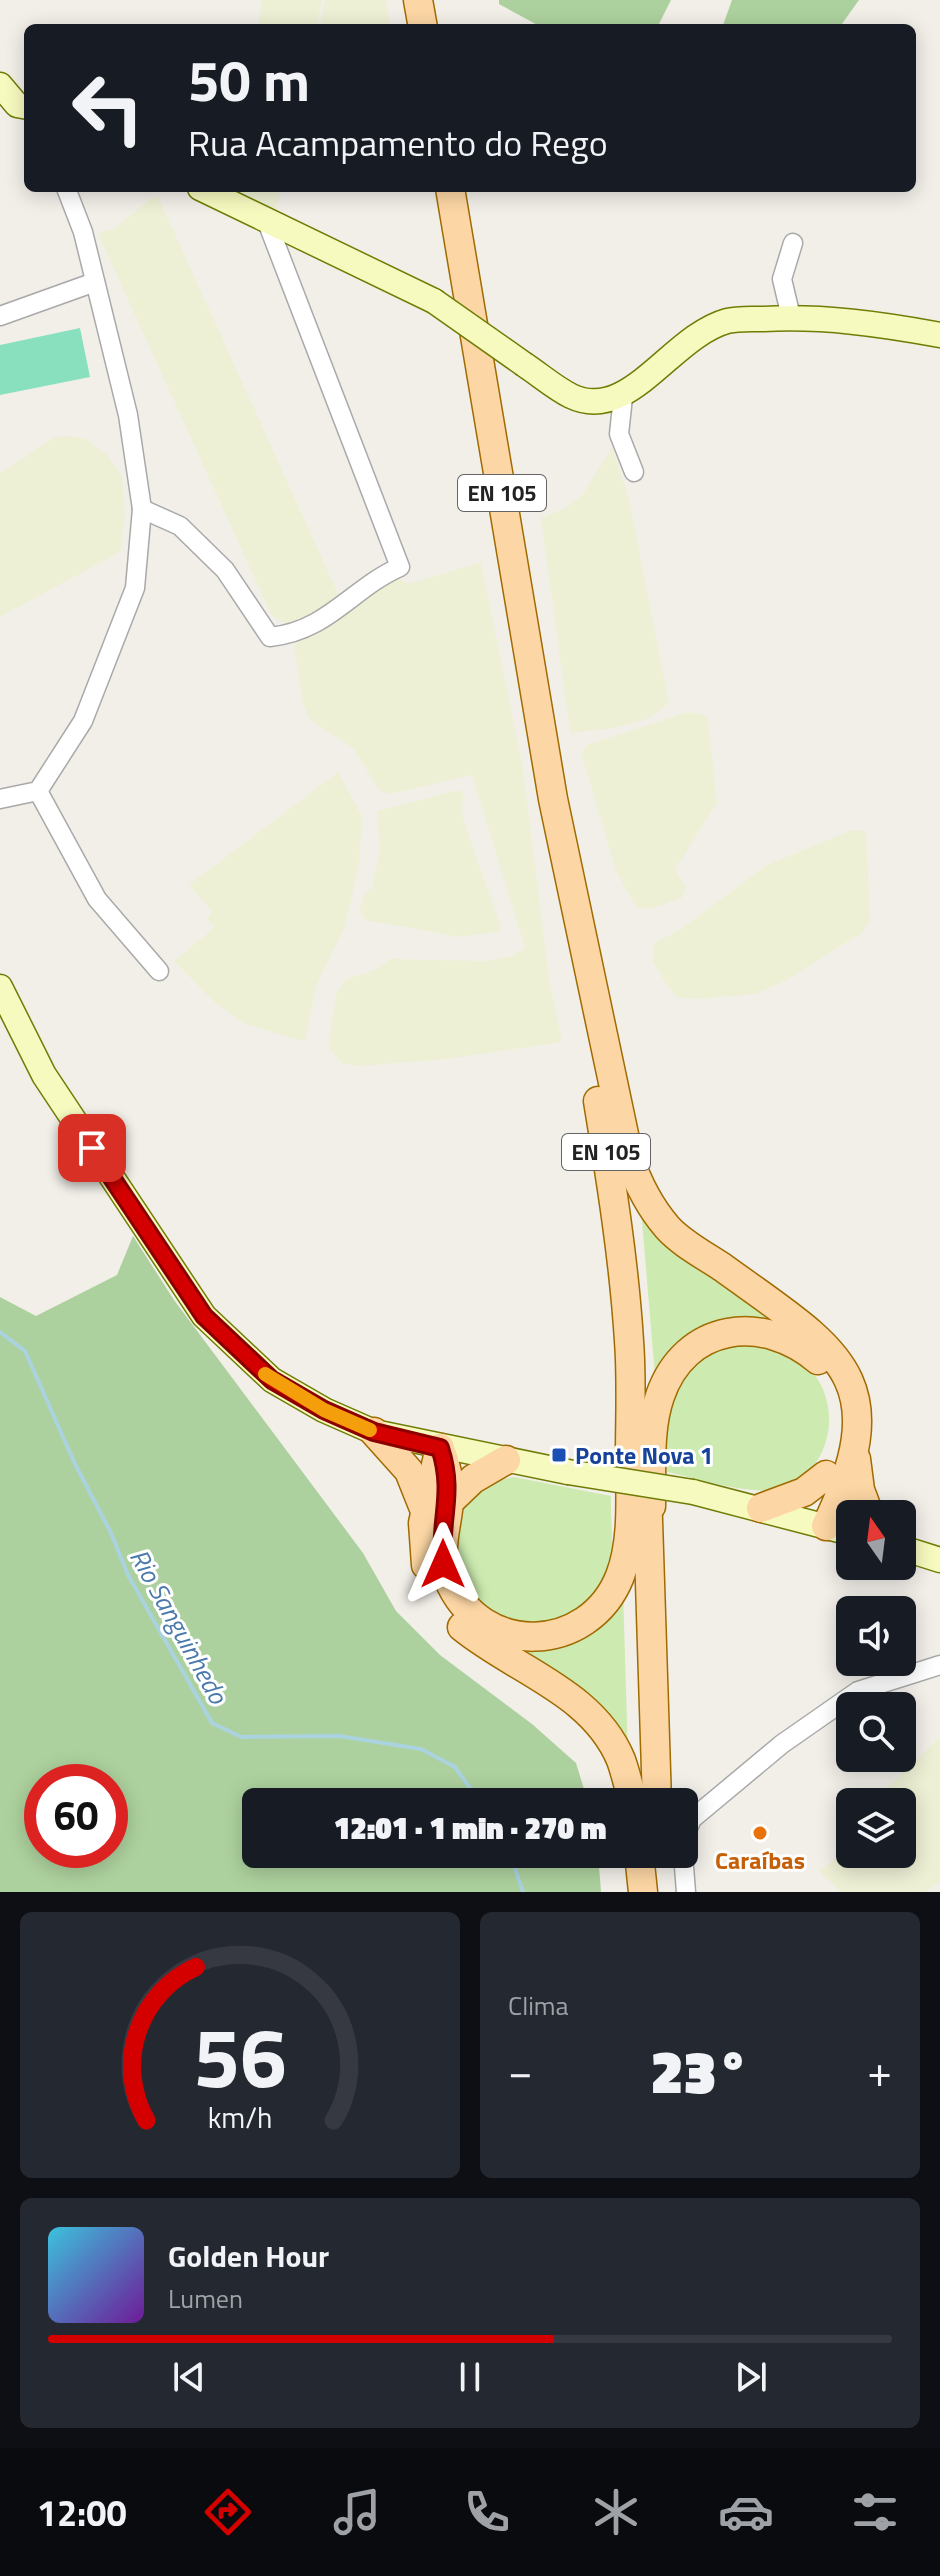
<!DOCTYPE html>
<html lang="pt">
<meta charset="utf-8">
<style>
body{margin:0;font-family:"Titillium Web",sans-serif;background:#242831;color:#f1f3f6;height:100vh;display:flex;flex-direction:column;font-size:30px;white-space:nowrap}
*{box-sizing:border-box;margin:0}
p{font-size:26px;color:#9ea1a6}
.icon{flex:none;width:44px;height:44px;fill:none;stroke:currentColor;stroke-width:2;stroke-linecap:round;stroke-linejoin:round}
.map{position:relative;height:1892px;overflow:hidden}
.side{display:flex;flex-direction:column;gap:20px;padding:20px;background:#0d0f14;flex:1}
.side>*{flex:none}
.banner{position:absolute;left:24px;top:24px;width:892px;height:168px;border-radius:12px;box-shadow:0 4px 20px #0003;background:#171b24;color:#f1f3f6;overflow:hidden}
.needle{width:52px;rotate:346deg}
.fabs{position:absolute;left:836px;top:1500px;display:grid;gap:16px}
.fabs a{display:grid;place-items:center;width:80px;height:80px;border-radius:12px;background:#171b24;box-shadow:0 4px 20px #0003;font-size:40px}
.speed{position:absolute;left:24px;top:1764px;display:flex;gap:16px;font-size:40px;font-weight:700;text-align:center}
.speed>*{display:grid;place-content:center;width:104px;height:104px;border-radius:50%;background:#171b24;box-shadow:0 4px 20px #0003;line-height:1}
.speed .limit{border:12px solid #d22;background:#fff;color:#111}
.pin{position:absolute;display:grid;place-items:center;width:68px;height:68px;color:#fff;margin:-34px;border-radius:16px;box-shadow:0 4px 12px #0006}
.me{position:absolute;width:88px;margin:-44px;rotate:0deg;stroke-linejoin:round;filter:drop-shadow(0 0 6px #0008)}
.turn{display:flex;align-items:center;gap:28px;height:168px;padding:0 32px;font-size:36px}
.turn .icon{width:104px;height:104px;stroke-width:2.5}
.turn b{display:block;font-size:56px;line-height:68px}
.big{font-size:60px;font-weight:800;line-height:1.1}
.side .tile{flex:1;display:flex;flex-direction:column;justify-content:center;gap:12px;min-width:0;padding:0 28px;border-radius:12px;background:#242831}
.side .dial{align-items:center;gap:0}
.dial svg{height:208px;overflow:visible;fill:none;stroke:#363941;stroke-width:7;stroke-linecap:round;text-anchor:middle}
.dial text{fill:#f1f3f6;stroke:none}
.song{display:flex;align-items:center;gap:24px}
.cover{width:96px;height:96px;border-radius:12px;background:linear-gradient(135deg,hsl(190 70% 55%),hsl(280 70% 35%))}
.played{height:8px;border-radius:4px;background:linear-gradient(90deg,#d40000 60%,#363941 60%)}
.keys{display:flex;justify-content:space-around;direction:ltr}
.heat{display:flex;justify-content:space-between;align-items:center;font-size:44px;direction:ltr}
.side .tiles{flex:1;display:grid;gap:20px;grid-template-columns:1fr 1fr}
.tile:last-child{grid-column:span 2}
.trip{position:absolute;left:242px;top:1788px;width:456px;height:80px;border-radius:12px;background:#171b24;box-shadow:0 4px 20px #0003;font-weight:800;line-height:80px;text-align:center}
.dock{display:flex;height:128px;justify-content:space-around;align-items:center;background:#090b0e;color:#9ea1a6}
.dock .icon{width:56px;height:56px}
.dock .selected{color:#d40000}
.dock b{font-size:36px;color:#f1f3f6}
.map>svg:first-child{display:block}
.farmland{fill:#eef0d5}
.grass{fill:#cdebb0}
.forest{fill:#add19e;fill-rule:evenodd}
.pitch{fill:#88e0be}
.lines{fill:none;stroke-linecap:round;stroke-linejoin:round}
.stream{stroke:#aad3df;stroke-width:4}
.street-casing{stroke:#a9a9a9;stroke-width:21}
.secondary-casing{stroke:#707d05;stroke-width:27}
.primary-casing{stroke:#a06b00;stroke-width:31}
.street{stroke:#fff;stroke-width:18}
.secondary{stroke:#f7fabf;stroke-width:24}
.primary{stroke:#fcd6a4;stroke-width:28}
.secondary-bridge-casing{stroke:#707d05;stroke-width:27;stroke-linecap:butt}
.secondary-bridge{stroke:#f7fabf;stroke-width:24}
.route-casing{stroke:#8a0000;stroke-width:20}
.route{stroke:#d40000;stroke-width:14}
.slow{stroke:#f59e0b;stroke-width:14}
.transit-dot{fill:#1a4fb4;stroke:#fff;stroke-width:3}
.food-dot{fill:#e8710a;stroke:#fff;stroke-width:3}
.labels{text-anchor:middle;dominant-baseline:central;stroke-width:6;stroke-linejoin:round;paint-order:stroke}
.shield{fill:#fff;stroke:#646464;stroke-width:2}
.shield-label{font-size:22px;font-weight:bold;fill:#222}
.transit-label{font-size:24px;font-weight:bold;fill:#164399;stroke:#fff;text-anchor:start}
.food-label{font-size:24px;font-weight:bold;fill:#c56008;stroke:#fff}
.water-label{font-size:26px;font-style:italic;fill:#4a7aab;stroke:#fff}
</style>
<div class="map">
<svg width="940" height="1892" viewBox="0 0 940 1892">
<rect width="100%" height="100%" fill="#f2efe9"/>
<g class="farmland">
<path d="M262 0H322L316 28H258Z"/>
<path d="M325 0H386L390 28H319Z"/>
<path d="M236 188H281L275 214 235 194Z"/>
<path d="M154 196 159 199 340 598 295 624 282 622 271 614 98 234 115 228Z"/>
<path d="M72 436 88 440 107 455 122 476 125 513 120 552 0 617V473L55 437Z"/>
<path d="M612 447 629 499 669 703 649 718 615 728 570 733 541 518 564 509 582 496Z"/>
<path d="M481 562 523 768 549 978 562 1042 447 1059 362 1066 343 1064 328 1048 336 995 345 980 374 970 392 959 484 961 513 956 525 948 472 775 391 794 380 791 352 747 310 720 303 704 294 647 298 638 393 576 409 584Z"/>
<path d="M687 712 703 714 708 720 717 803 675 869 686 889 682 898 650 909 636 907 616 871 581 753 587 745Z"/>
<path d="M338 772 362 816 359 866 344 929 316 986 305 1042 243 1023 213 1001 174 961 215 927 207 919 212 912 189 885Z"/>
<path d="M459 790 463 794 462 815 502 931 460 937 365 920 359 910 364 896 372 887 380 851 377 811Z"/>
<path d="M866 830 870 919 863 932 785 981 755 994 699 999 677 997 665 983 653 961 654 943 681 929 767 865 850 831Z"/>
<path d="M940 1737V1882L924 1892H841L819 1871 850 1847V1854H902V1802H873Z"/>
</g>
<g class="grass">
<path d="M641 1209 793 1331 749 1321 655 1376Z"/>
<path d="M754 1343C771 1348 791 1352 805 1364 845 1400 834 1472 781 1488 752 1497 697 1478 667 1472L666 1415 673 1391 706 1353 729 1344Z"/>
<path d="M514 1477 611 1496C610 1522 616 1552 606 1576 589 1616 534 1639 495 1616 482 1608 469 1594 457 1584 454 1546 442 1514 479 1491 491 1484 500 1479 514 1477Z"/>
<path d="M623 1591 628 1756 501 1646Z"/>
</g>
<g class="forest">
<path d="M499 0H671L657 28H543L499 4Z"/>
<path d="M732 0H859L839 28H722Z"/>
<path d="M133 1236 174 1300 363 1553 396 1611 440 1655 532 1724 576 1763 588 1802H256V1854H598L601 1892H0V1297L36 1316 117 1275ZM42 1782H110V1850H42Z"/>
</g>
<path class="pitch" d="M80 328 90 377 0 395V345Z"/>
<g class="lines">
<g class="stream">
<path d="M0 1332 25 1351 75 1464 111 1533 128 1575 212 1723 241 1737 339 1736 421 1749 455 1767 480 1802"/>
<path d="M510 1854 523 1892"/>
</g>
<g class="street-casing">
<g id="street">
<path d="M0 316 95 282"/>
<path d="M791 317 782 279 793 243"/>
<path d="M623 397 619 434 634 472"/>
<path d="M142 509 180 526 225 570 270 637C328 631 352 588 400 567L267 222"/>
<path d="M38 791 97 899 159 971"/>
<path d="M0 799 38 791 83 721 135 588 142 509 128 415 83 232 66 188"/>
<path d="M684 1837 692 1819 782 1744 858 1691 940 1665"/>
<path d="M683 1854 686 1892"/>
</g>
</g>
<g class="secondary-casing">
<g id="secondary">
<path d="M0 85 17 105 28 107"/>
<path d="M200 188 434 301"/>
<path d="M525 365C540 375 555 388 571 396 629 424 670 337 727 321 738 318 752 319 764 319 823 316 881 324 940 335"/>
<path d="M0 987 44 1075 204 1316 272 1380 324 1410 374 1432 568 1472"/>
<path d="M693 1492 850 1533"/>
<path d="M902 1548 940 1560"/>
</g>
</g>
<g class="primary-casing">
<g id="primary">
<path d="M418 0 423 28"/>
<path d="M450 188 553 799 629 1158C638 1184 649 1206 667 1227 681 1243 704 1255 722 1267 835 1349 899 1376 826 1526"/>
<path d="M374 1432 409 1471 425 1511"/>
<path d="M440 1448C446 1465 451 1483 449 1501 447 1529 437 1549 448 1578 480 1658 589 1655 620 1576 634 1540 630 1494 630 1456 630 1418 632 1379 629 1341 624 1261 611 1180 598 1101"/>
<path d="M856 1459 860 1490 869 1514"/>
<path d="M647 1489 657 1802"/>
<path d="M449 1502 473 1479 506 1460"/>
<path d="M651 1506C652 1471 648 1430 660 1396 685 1323 763 1313 818 1360"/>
<path d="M761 1508 804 1492 826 1475"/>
<path d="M426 1565 423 1523 438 1456"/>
<path d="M462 1627C516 1671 593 1692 621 1760 626 1774 629 1788 633 1802"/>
<path d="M639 1854 643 1892"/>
</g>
</g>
<use href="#street" class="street"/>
<use href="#secondary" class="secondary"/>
<use href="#primary" class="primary"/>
<g class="secondary-bridge-casing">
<g id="secondary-bridge">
<path d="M434 301 525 365"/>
<path d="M568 1472 693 1492"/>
</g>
</g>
<use href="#secondary-bridge" class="secondary-bridge"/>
</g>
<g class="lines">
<g class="route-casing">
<path id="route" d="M92 1148 204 1316 272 1380 324 1410 374 1432 440 1448C455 1494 439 1519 443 1564"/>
</g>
<use href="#route" class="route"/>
<path class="slow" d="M265 1374 324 1410 370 1430"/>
</g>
<rect class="transit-dot" x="551" y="1447" width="16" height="16" rx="4"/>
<circle class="food-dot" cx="760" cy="1833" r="8"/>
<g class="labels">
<g class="shield">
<rect x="458" y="475" width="88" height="36" rx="6"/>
<rect x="562" y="1134" width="88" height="36" rx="6"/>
</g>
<g class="shield-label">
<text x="502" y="493">EN 105</text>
<text x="606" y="1152">EN 105</text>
</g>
<g class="transit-label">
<text x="575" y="1455">Ponte Nova 1</text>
</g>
<g class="food-label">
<text x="760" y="1860">Caraíbas</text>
</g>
<g class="water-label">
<text transform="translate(179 1626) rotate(61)">Rio Sanguinhedo</text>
</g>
</g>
</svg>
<div class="fabs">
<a><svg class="needle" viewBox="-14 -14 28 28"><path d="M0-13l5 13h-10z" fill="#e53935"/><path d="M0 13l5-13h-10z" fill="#9ea1a6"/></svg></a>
<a><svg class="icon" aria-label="sound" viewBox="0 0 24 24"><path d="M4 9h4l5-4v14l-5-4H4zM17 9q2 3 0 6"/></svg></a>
<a><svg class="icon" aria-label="search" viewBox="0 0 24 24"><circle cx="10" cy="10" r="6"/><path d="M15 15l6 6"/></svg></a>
<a><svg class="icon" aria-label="layers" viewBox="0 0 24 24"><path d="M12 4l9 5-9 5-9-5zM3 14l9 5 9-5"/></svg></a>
</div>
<div class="speed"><div class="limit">60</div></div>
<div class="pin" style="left:92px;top:1148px;background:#d93025"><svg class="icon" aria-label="arrive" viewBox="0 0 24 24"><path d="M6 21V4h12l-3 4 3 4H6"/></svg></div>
<svg class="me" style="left:443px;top:1564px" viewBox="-20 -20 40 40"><path d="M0-17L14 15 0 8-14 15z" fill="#d40000" stroke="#fff" stroke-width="4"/></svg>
<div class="trip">12:01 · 1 min · 270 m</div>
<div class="banner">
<div class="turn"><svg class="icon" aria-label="left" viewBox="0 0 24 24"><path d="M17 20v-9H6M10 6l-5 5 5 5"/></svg><div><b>50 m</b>Rua Acampamento do Rego</div></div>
</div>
</div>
<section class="side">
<div class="tiles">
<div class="tile dial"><svg viewBox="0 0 100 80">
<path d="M14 69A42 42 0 1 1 86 69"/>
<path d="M14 69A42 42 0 0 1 33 10" stroke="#d40000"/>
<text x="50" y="56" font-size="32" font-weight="700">56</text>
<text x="50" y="72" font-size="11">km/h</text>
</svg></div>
<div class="tile"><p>Clima</p>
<div class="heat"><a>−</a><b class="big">23°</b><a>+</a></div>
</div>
<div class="tile">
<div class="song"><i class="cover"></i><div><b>Golden Hour</b><p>Lumen</p></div></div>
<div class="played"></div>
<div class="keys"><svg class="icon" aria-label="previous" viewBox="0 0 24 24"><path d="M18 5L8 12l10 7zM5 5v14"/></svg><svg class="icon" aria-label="pause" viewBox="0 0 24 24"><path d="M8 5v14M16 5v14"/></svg><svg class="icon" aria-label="next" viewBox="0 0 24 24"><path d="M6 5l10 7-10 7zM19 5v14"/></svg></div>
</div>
</div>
</section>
<nav class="dock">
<b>12:00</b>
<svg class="icon selected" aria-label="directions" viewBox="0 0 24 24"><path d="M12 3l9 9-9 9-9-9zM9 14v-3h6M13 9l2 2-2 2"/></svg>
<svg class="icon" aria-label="music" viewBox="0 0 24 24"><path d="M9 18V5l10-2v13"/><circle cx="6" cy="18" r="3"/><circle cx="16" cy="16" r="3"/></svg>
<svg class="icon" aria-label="phone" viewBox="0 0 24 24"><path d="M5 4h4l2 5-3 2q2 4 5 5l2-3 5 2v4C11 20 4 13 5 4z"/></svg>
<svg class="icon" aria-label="climate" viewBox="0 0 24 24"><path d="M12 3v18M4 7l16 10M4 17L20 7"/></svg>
<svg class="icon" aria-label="car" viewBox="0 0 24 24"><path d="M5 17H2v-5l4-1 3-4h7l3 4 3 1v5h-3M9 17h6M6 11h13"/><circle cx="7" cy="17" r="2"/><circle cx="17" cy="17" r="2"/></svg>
<svg class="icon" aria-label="filters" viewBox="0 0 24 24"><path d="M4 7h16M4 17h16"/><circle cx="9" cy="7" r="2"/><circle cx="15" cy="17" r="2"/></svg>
</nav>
